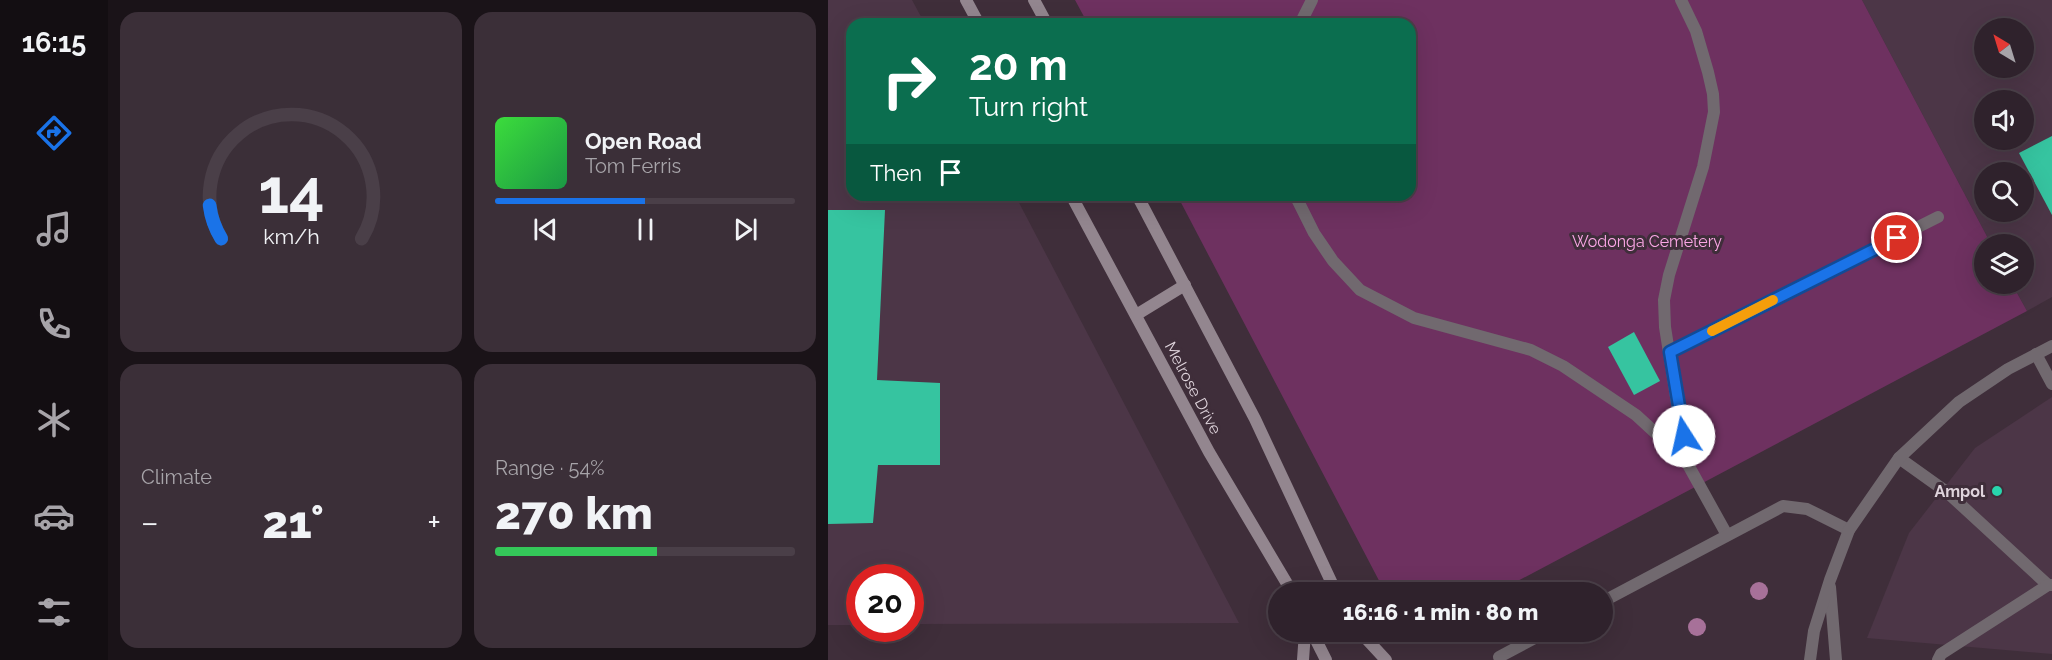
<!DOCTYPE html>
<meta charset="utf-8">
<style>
body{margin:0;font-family:Raleway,sans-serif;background:#3b2f38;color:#f1f3f6;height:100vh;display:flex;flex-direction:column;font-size:22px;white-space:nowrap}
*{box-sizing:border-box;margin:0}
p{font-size:20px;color:#a7a4a9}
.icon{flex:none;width:33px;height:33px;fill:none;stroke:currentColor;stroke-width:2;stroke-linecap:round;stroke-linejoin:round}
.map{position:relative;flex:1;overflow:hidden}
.sheet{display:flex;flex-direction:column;gap:12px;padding:12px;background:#1a1318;width:720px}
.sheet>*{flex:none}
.banner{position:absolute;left:18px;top:18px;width:570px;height:183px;border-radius:18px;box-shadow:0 6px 24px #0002,0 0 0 2px #4a3f48;background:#0b6e4f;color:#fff;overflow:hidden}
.needle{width:39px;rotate:322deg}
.fabs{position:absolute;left:1146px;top:18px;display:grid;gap:12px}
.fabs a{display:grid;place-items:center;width:60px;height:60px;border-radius:50%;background:#2f222c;box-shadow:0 6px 24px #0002,0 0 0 2px #4a3f48;font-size:30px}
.speed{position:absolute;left:18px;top:564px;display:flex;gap:12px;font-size:30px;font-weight:700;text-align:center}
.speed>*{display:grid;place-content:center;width:78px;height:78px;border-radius:50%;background:#2f222c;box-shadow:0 6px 24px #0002,0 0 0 2px #4a3f48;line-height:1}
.speed .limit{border:9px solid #d22;background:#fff;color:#111}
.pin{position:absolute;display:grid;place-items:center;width:51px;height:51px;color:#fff;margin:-26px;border:3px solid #fff;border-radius:50%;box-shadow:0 2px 6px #0007}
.me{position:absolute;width:66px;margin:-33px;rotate:350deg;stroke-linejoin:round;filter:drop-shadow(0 0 4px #0008)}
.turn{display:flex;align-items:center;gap:21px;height:126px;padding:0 24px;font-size:27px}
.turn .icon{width:78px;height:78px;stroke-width:2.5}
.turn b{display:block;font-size:42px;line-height:51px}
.then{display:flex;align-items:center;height:57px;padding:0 24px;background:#0003;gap:12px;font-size:22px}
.big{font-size:45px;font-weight:800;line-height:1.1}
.sheet .card{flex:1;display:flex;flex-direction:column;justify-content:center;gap:9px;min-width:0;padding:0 21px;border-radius:18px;background:#3b2f38}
.sheet .dial{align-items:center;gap:0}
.dial svg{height:156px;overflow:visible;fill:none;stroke:#4a3f48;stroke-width:7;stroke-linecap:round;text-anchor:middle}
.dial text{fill:#f1f3f6;stroke:none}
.song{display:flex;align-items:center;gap:18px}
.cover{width:72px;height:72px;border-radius:9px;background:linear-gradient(135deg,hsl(120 70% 55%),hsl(140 70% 35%))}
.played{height:6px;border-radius:3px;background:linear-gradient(90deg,#1a73e8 50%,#4a3f48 50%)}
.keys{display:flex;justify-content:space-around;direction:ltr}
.heat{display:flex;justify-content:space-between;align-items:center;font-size:33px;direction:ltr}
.charge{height:9px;border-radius:4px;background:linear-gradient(90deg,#34c759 54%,#4a3f48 0)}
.sheet .tiles{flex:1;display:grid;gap:12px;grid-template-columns:repeat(2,1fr)}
.trip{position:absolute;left:440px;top:582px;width:345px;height:60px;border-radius:30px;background:#2f222c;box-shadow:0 6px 24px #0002,0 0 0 2px #4a3f48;font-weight:800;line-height:60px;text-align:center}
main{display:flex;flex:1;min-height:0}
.menu{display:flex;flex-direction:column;width:108px;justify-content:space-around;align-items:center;background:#130e12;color:#a7a4a9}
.menu .icon{width:42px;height:42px}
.menu .on{color:#1a73e8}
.menu b{font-size:27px;color:#f1f3f6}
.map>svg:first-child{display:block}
.built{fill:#4c3647;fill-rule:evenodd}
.green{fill:#6e3160}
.building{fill:#36c4a0}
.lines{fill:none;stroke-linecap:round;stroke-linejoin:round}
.lane{stroke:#71696f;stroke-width:12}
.street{stroke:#71696f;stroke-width:12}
.secondary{stroke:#93868f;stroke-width:12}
.tree{fill:#a77199}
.route-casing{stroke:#114b97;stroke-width:15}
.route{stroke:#1a73e8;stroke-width:10}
.slow{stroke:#f59e0b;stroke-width:10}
.poi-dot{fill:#28d5ad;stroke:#3f2e3a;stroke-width:2}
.labels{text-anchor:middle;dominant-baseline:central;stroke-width:6;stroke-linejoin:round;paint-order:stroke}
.park-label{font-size:16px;fill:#fca7e6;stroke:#3f2e3a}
.street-label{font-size:16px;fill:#dfd4dc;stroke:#3f2e3a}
.poi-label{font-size:16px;font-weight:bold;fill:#dfd4dc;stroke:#3f2e3a;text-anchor:end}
</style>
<main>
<nav class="menu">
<b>16:15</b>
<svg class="icon on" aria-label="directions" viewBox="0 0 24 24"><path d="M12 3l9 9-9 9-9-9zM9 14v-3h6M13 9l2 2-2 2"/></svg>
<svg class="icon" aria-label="music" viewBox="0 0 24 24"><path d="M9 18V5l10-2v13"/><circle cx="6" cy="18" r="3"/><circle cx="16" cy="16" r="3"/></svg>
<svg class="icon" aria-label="phone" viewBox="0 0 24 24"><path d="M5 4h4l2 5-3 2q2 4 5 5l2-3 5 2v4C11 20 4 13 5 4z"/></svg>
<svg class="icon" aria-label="climate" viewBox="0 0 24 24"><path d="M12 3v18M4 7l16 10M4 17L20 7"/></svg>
<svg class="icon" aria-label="car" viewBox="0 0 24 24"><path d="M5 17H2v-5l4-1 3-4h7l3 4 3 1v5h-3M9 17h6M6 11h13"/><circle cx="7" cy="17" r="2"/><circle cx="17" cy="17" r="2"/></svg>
<svg class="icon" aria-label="filters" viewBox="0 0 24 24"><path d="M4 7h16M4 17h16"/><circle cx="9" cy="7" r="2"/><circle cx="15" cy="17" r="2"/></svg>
</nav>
<section class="sheet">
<div class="tiles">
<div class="card dial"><svg viewBox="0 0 100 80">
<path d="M14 69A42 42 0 1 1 86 69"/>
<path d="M14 69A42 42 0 0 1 8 52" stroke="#1a73e8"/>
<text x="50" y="56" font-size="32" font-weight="700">14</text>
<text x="50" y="72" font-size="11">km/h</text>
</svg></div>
<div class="card">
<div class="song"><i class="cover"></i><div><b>Open Road</b><p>Tom Ferris</p></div></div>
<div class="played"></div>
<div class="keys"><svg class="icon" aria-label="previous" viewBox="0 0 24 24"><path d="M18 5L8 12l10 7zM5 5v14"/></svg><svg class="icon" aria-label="pause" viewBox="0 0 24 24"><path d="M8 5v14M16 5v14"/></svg><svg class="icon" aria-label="next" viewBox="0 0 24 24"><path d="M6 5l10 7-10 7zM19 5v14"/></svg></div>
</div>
<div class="card"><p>Climate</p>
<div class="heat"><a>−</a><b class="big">21°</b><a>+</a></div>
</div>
<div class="card"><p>Range · 54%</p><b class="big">270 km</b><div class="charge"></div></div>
</div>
</section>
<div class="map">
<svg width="1224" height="660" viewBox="0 0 1224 660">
<rect width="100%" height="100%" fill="#3f2e3a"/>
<g class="built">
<path d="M0 0H84L97 24H24V195H187L411 623 83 624 82 578H32L31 625H0Z"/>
<path d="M1034 0H1224V297L1199 311 1184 284H1196V244H1163ZM1156 28H1196V68H1156ZM1156 100H1196V140H1156ZM1156 172H1196V212H1156Z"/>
<path d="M1224 397V654L1039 638 1081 533 1147 448Z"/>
</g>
<path class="green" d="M247 0H1034L1163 244H1156V284H1184L1199 311 669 592H557L349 195H582V24H260Z"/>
<g class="building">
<path d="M1224 136V215L1191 153Z"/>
<path d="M0 210H57L49 380 112 383V465H50L45 523 0 524Z"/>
<path d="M806 332 832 381 806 395 780 347Z"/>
</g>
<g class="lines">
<g class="lane">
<path d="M853 0 868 31 880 72 885 94 886 112 875 167 841 275 836 300 837 327 858 461"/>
<path d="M472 24 484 0"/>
<path d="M467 195 486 233 505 261 532 290 586 318 703 350 735 366 808 415 858 461 899 535"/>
<path d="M842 352 1110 217"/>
<path d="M1208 354 1224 384"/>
<path d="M1071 458 1120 493 1220 585H1224"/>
<path d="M774 602 955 506 979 509 1021 530"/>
<path d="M671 657 718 632"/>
<path d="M1110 660 1113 654 1220 585"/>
</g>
<g class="street">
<path d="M1002 587 1008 660"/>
<path d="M982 660 986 631 1002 580 1021 530 1071 458 1131 402 1180 369 1224 346"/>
</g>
<g class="secondary">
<path d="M138 0 151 24"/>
<path d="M206 0 219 24"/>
<path d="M243 195 381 452 464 592"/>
<path d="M309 195 427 419 508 592"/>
<path d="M308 315 357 285"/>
<path d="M484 632 498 660"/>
<path d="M532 632 558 660"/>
<path d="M475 660 477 632"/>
</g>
</g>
<g class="tree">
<circle cx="931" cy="591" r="9"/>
<circle cx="869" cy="627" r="9"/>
</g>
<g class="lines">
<g class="route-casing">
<path id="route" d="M856 436 842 352 1069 238"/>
</g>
<use href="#route" class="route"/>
<path class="slow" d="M884 331 945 300"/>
</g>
<circle class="poi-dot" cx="1169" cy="491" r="6"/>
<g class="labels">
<g class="park-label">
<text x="819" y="241">Wodonga Cemetery</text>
</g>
<g class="street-label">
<text transform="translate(365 388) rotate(62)">Melrose Drive</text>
</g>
<g class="poi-label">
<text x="1157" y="491">Ampol</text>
</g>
</g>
</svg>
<div class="fabs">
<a><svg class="needle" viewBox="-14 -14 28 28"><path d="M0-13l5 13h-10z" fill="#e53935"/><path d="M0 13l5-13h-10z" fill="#a7a4a9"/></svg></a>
<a><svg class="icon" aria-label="sound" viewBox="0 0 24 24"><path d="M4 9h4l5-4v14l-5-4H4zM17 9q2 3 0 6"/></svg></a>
<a><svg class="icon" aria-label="search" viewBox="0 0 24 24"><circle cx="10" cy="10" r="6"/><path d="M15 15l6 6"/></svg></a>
<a><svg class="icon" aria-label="layers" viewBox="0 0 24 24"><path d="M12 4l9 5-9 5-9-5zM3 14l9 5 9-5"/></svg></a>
</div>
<div class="speed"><div class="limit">20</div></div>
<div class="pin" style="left:1069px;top:238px;background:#d93025"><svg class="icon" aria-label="arrive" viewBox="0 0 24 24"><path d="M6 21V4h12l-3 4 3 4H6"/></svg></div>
<svg class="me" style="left:856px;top:436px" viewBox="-20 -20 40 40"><circle r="19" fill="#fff"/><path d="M0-13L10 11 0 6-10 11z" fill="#1a73e8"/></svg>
<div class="trip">16:16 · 1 min · 80 m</div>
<div class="banner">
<div class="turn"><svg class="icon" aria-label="right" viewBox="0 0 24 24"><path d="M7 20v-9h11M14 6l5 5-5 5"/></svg><div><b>20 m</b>Turn right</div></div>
<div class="then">Then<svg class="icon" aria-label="arrive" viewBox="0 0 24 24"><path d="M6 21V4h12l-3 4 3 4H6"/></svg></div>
</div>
</div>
</main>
